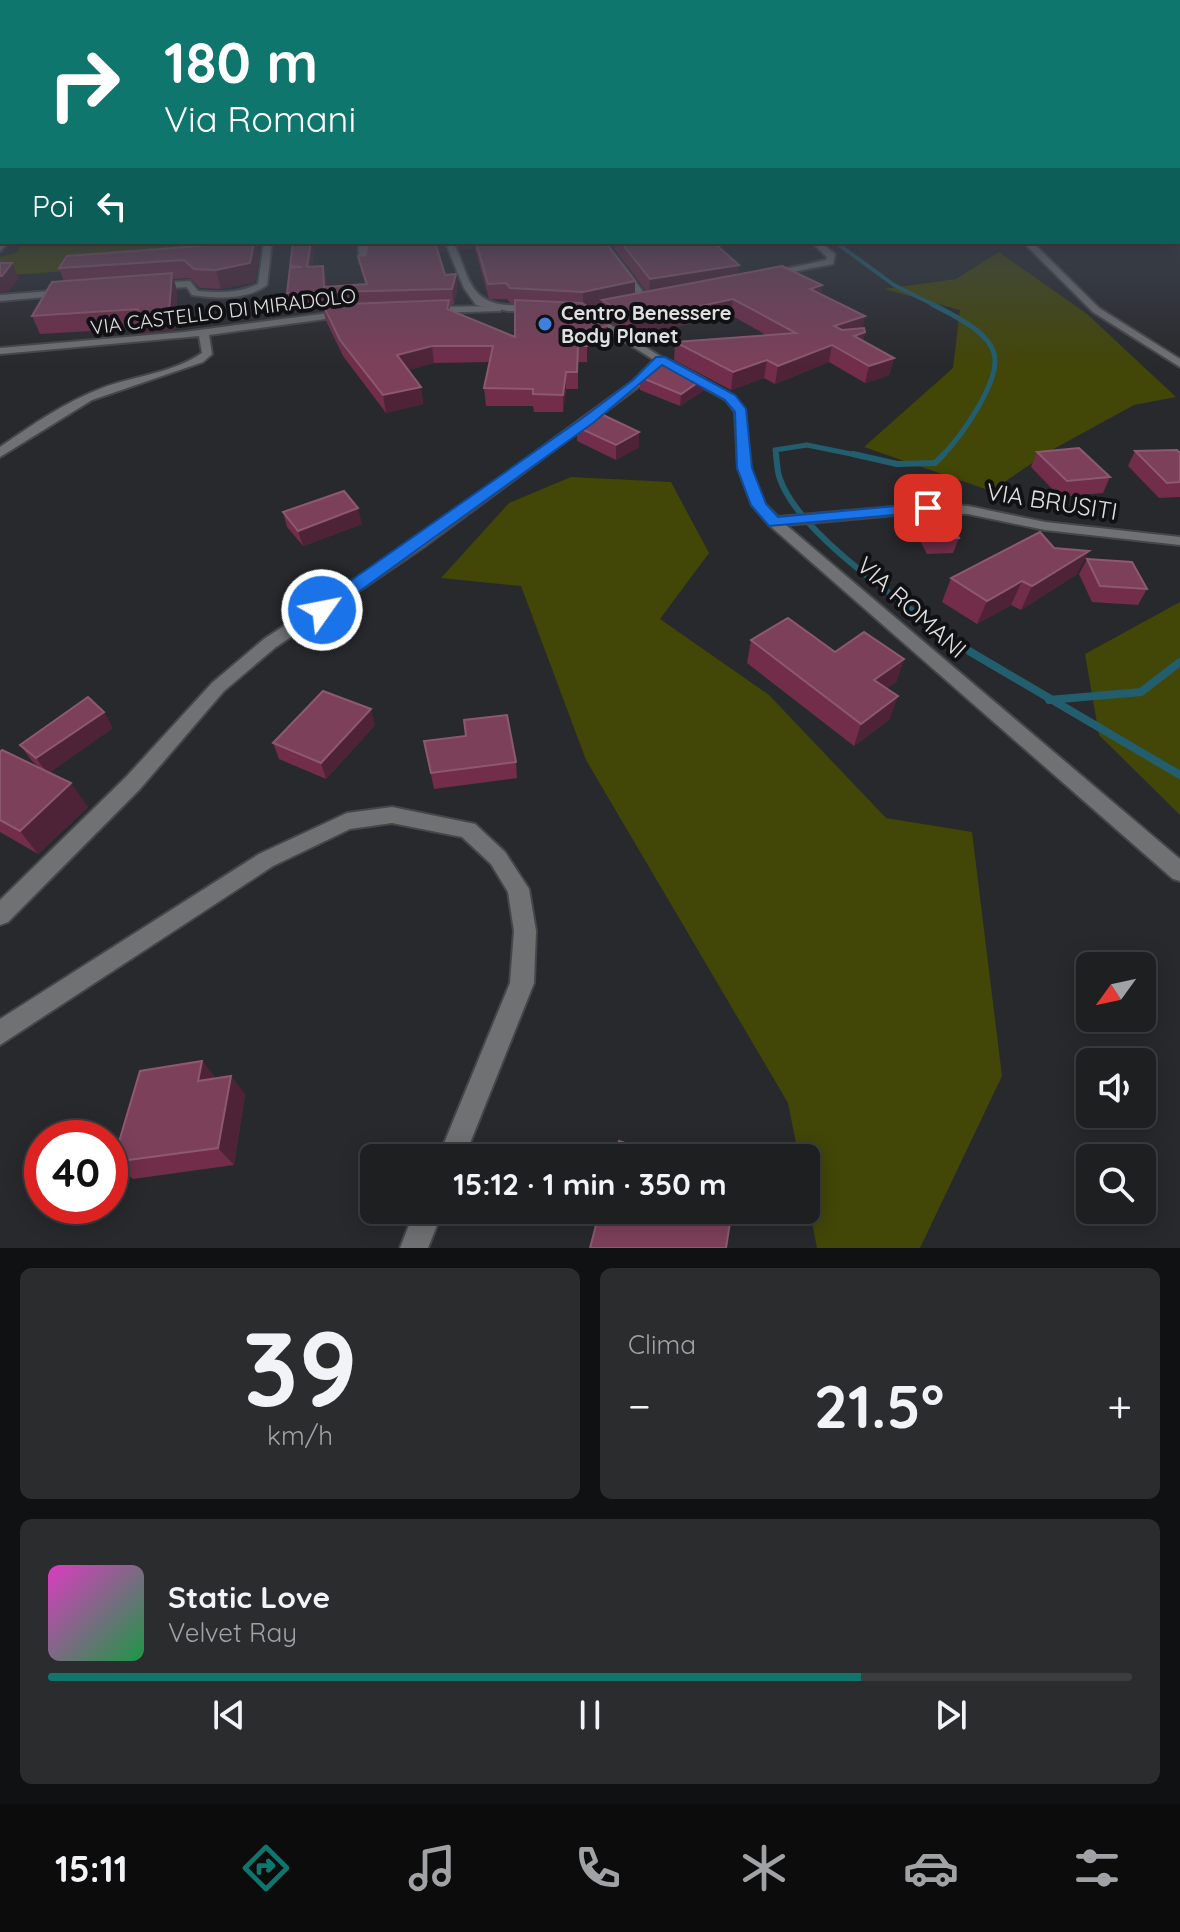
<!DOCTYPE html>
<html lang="it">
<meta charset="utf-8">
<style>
body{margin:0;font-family:Quicksand,sans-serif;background:#2b2c2e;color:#f1f3f6;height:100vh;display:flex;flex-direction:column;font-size:30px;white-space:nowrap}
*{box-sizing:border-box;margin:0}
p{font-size:26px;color:#a1a2a5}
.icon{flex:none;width:44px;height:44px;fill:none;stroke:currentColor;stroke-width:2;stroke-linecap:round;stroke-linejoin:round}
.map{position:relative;height:1248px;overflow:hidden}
.drawer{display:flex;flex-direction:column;gap:20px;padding:20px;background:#101112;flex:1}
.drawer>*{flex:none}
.hud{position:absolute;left:0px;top:0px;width:1180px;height:244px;box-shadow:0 4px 20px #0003,0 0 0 2px #3c3d3f;background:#0f766e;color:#fff;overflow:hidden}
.needle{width:52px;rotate:237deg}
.tools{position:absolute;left:1076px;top:952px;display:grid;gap:16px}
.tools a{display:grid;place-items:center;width:80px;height:80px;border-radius:12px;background:#1e1f21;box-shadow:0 4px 20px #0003,0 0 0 2px #3c3d3f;font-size:40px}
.speed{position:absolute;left:24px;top:1120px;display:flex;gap:16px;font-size:40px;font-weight:700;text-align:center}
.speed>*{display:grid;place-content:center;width:104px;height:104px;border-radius:50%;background:#1e1f21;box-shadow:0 4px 20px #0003,0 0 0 2px #3c3d3f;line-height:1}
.speed .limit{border:12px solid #d22;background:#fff;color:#111}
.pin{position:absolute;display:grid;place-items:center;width:68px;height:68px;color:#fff;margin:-34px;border-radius:16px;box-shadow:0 4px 12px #0006}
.me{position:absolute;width:88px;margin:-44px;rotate:57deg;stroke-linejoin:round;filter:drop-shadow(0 0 6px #0008)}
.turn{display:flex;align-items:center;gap:28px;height:168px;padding:0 32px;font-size:36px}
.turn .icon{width:104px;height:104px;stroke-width:2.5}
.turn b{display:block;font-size:56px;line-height:68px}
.then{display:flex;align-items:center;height:76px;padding:0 32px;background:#0003;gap:16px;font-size:30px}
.big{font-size:60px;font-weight:700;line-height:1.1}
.drawer .widget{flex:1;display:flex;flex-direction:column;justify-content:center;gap:12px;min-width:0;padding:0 28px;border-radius:12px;background:#2b2c2e}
.drawer .dial{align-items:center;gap:0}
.dial b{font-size:104px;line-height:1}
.song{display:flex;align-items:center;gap:24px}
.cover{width:96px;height:96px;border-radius:12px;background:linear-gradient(135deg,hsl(310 70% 55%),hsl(140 70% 35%))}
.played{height:8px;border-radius:4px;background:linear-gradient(90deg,#0f766e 75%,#3c3d3f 75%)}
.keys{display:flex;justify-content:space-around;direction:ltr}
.heat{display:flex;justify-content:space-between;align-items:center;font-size:44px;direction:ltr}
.drawer .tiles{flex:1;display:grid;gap:20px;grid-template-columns:1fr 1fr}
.widget:last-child{grid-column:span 2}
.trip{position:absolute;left:360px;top:1144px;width:460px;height:80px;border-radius:12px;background:#1e1f21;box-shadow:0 4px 20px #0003,0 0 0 2px #3c3d3f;font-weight:700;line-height:80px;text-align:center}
.tabs{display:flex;height:128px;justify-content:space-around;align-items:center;background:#0c0c0d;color:#a1a2a5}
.tabs .icon{width:56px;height:56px}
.tabs .current{color:#0f766e}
.tabs b{font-size:36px;color:#f1f3f6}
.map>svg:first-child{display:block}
.green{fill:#424607}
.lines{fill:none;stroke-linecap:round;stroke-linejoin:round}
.stream-far3{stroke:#225e6e;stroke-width:4}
.stream-far2{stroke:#225e6e;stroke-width:5}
.stream-far1{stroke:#225e6e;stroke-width:6}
.stream{stroke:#225e6e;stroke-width:8}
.minor-casing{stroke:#454649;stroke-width:4}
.tertiary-casing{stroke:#454649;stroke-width:4}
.minor{fill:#707173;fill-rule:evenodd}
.tertiary{fill:#707173;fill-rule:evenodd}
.wall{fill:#712d4a;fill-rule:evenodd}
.shaded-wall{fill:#4f2337}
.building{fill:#7d405b;stroke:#8c5970;stroke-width:2}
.route{fill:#1a73e8;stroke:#114b97;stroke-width:2}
.shop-dot{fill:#3f7fe0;stroke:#111113;stroke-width:3}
.labels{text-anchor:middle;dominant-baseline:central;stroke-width:8;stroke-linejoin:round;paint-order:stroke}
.far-street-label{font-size:20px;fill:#dfe0e2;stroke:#111113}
.far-poi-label{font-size:20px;font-weight:bold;fill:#dfe0e2;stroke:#111113;text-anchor:start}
.street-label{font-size:24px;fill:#dfe0e2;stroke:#111113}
</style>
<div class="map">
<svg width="1180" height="1248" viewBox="0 0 1180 1248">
<rect width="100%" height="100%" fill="#28292c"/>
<g class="green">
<path d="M25 242H193L196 243 199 261 0 276V257L16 253Z"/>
<path d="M999 252 1087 314 1176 397 1134 405 1050 451 991 491 864 447 953 368 960 310 884 289 956 279Z"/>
<path d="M571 477 671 482 709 553 660 619 769 695 886 818 972 832 1002 1076 920 1248H817L806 1192V1158H799L788 1103 586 760 521 586 441 578 509 503Z"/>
<path d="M1180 602V815L1099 735 1085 654Z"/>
</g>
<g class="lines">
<path class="stream-far3" d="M835 242 894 285 936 306"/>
<g class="stream-far2">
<path d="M932 304C952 315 987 330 994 353 1002 380 960 438 942 456"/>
<path d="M776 456 775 450 807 445 861 456"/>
</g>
<g class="stream-far1">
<path d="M776 454C777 462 777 472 780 479 801 539 920 614 971 653"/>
<path d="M853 454 897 464 935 463 944 454"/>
</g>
<g class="stream">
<path d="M969 651 1180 775"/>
<path d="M1049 700 1141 692 1180 662"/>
</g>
<g class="minor-casing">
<g id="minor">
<path d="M2 240 9 242 0 251V243Z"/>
<path d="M264 242H272L267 285C246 300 216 299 192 295L187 287 155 289 150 286 155 283 190 281 198 291C219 293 239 293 258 284Z"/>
<path d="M358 242H366L367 265 360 263Z"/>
<path d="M597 242H605L648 298V302H642Z"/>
<path d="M811 242H820L835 254 833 264 771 276V272L826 260 827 257Z"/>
<path d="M1023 242H1032L1099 308 1180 359V367L1093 312Z"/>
<path d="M64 290 69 293 67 295 0 301V295Z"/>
<path d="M498 306 501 307V311L431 313 426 310 431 307Z"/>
<path d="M344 311 349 314 347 316 209 335 212 354 203 362 92 400 0 457V447C32 425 65 402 102 388 134 376 173 373 202 353L199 336 0 354V348L184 332Z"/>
<path d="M657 358H665L734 396 745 410 750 468 765 504 778 517 928 504 968 506 1045 522 1180 537V545L1045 530 968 514 928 512 786 525 1180 859V881L1173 879 769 525 752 505 738 468 735 412 726 400 657 362Z"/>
</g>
</g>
<g class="tertiary-casing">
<g id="tertiary">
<path d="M445 242H453C469 273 467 302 507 305 518 306 530 304 539 309L537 311H508L476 305 464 288Z"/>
<path d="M586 313H592L666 360 641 385 425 546 276 647 224 691 140 789 8 922 0 925V900L126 777 212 683 264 639 415 540 633 381 654 360 586 317Z"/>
<path d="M392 807 475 824 505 852 529 889 536 931 534 983 464 1158H438L510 983 514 931 508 892 491 864 462 837 392 823 350 829 273 866 0 1045V1019L259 854 347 813Z"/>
<path d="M415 1210H443L428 1248H400Z"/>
</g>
</g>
<use href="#minor" class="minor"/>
<use href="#tertiary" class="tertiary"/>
</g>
<g class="wall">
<path d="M293 242H316L312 267 323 266 327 287 365 284 361 271 358 256 366 255 367 250V242H444L445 252H438L445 275 456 274 457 290 454 304 450 305V310L515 337V304H511L507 299H489L475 248 459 250 456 242H605L635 281V293L646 291 609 242H713L739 265 738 274 822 285 821 294 865 316 862 328 865 332 863 341 894 358 889 375 865 383 829 362 775 384 764 378 731 390 674 360 675 342 766 335 731 315 634 336 608 320V342L587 347V362H578V389H566L563 412H534L533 406H486L484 388 490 362 434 363 408 370 421 387 423 404 386 413 343 356 326 321 323 308 291 309 287 293ZM602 304 601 315 588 307Z"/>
<path d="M259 255 255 282 221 289 200 288 190 278 174 279 177 291 175 330 143 333 142 328 40 334 32 316 64 281 59 268Z"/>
<path d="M640 377 704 378 703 391 680 406 640 390Z"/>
<path d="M577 427 639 447 616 460 577 441Z"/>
<path d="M1135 451 1180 453V497L1159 498 1128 466Z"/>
<path d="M1037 452 1110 477 1103 493 1060 497 1031 467Z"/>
<path d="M914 504 959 538 953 553 927 554 909 520Z"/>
<path d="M283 512 362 524 303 546 287 527Z"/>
<path d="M1054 548 1077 574 1021 610 1011 605 977 624 942 602 951 578Z"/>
<path d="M1087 559 1147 589 1138 605 1092 602 1079 574Z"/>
<path d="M751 640 835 652 904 659 896 682 887 688 890 719 854 746 747 663Z"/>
<path d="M375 725 326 779 279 759 273 743Z"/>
<path d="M113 728 49 772 88 807 38 854 0 832V752L41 769 32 761 20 745Z"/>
<path d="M424 741 516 762 517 778 434 789Z"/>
<path d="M202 1061 215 1078 245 1094 234 1165 133 1179 113 1162Z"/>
</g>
<g class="shaded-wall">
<path d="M2 196V211L0 213V198Z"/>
<path d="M254 242H256L259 255 255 282 221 289 216 270Z"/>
<path d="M311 242H316L310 282 307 267Z"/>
<path d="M434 242H444L445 252 436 253Z"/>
<path d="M458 242H474L475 248 459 250Z"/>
<path d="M12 263 19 278 9 291 0 293V276Z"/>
<path d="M739 265 737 280 649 295 650 279Z"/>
<path d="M323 266 327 281V292L324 287Z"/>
<path d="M172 273 177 291 175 330 143 333 137 314Z"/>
<path d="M456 274 457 290 454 304 452 289Z"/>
<path d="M635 281V297L602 300V304L583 308V292Z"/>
<path d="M822 285 819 301 810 289Z"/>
<path d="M733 299 731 315 634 336 635 320Z"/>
<path d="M865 316 861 332 831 342 834 326Z"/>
<path d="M608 326V342L587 347 585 331Z"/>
<path d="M865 332 861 349 854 336Z"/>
<path d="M832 345 829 362 775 384 778 366Z"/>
<path d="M432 346 434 363 400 372 397 355Z"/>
<path d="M894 358 889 375 865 383 869 366Z"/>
<path d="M767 360 764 378 731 390 733 372Z"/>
<path d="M566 372V389L563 412V395Z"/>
<path d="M704 378 703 391 680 406 681 394Z"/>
<path d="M421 387 423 404 386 413 383 395Z"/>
<path d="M639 432V447L616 460V445Z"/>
<path d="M358 508 362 524 303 546 298 531Z"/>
<path d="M1089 551 1077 574 1021 610 1032 586Z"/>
<path d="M1022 581 1011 605 977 624 987 601Z"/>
<path d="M904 659 896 682 867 702 874 680Z"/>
<path d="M898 696 890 719 854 746 861 724Z"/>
<path d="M371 709 375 725 326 779 321 763Z"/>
<path d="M104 712 113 728 48 774 36 758Z"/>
<path d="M71 783 88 807 38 854 20 831Z"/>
<path d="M202 1061 217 1080 198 1081Z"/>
<path d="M231 1076 245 1094 234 1165 218 1148Z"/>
</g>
<g class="building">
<path d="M201 242H254L250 263 216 270 194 269 184 260 59 268 67 256 200 246Z"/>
<path d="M293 242H311L307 267 323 266 324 287 367 284 358 256 366 255 367 250V242H435L445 275 456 274 452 289 287 293 290 268 302 267 290 266Z"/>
<path d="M476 242H605L635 281 583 292 510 288 506 283 488 284Z"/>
<path d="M621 242H713L739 265 650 279Z"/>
<path d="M0 263H12L2 276H0Z"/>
<path d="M782 266 822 285 810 289 865 316 834 326 842 330 864 328 865 332 854 336 894 358 869 366 832 345 778 366 767 360 733 372 675 342 796 333 733 299 635 320 602 300Z"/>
<path d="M172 273 169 312 137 314 138 309 32 316 52 282Z"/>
<path d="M449 300 447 309 515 337V300L582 303 608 319V326L585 331 587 346H578L577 372H566L563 395 533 394V389L484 388 493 346H432L397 355 421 387 383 395 340 340 323 305Z"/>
<path d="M672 361 704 378 681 394 640 377 654 365Z"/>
<path d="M601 414 639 432 616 445 577 427Z"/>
<path d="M1079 448 1110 477 1067 481 1037 452Z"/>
<path d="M1177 450 1180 453V482L1167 483 1135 451Z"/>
<path d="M344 491 358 508 298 531 283 512Z"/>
<path d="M914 504H940L959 538H932Z"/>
<path d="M1040 532 1054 548 1089 551 1032 586 1022 581 987 601 951 578Z"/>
<path d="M1087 559 1132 562 1147 589 1100 586Z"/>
<path d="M788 618 835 652 864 632 904 659 874 680 898 696 861 724 751 640Z"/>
<path d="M323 691 371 709 321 763 273 743Z"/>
<path d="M88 697 104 712 36 758 20 745Z"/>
<path d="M507 715 516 762 431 773 424 741 466 736 464 720Z"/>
<path d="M2 750 71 783 20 831 0 820V752Z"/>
<path d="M202 1061 198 1081 231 1076 218 1148 113 1162 140 1071Z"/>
<path d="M619 1141 668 1158H614Z"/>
<path d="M600 1210H732L726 1248H590Z"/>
</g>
<linearGradient id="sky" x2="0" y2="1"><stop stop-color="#161718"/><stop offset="0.52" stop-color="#424956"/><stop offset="1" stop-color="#424956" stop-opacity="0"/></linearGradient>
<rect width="1180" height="366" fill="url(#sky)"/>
<path class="route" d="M656 357H665L735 395 746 409 752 468 766 504 778 517 928 503 936 508 928 512 769 526 751 505 737 468 735 412 725 400 662 365 593 423 328 614H316V605L584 417 633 380Z"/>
<circle class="shop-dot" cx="545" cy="324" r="8"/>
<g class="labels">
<g class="far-street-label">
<text transform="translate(223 311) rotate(-7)">VIA CASTELLO DI MIRADOLO</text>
</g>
<g class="far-poi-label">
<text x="561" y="312">Centro Benessere<tspan x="561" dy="23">Body Planet</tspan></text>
</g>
<g class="street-label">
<text transform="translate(1052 501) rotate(9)">VIA BRUSITI</text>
<text transform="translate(912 607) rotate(42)">VIA ROMANI</text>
</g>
</g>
</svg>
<div class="tools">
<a><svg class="needle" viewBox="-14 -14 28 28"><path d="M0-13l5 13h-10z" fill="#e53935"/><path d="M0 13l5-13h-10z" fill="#a1a2a5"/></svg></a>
<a><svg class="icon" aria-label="sound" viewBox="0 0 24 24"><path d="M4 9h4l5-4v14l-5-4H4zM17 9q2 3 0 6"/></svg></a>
<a><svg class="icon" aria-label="search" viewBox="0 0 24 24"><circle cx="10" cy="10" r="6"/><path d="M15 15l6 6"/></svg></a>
</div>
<div class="speed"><div class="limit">40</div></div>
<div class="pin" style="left:928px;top:508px;background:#d93025"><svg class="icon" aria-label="arrive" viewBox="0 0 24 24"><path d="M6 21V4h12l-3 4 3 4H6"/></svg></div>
<svg class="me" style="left:322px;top:610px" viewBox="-20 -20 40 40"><circle r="17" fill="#1a73e8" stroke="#fff" stroke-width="3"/><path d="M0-11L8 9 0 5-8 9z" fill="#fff"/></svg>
<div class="trip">15:12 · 1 min · 350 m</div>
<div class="hud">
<div class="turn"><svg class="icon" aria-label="right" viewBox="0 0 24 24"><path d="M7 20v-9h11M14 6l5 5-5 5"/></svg><div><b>180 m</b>Via Romani</div></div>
<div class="then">Poi<svg class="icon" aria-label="left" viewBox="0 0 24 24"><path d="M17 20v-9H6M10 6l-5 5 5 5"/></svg></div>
</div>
</div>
<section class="drawer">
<div class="tiles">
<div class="widget dial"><b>39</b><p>km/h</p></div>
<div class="widget"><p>Clima</p>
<div class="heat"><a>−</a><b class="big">21.5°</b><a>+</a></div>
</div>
<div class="widget">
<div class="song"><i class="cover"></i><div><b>Static Love</b><p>Velvet Ray</p></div></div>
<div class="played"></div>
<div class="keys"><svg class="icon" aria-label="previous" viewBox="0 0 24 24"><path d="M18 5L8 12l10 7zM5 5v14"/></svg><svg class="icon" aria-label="pause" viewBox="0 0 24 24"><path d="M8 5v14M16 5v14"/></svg><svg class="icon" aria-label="next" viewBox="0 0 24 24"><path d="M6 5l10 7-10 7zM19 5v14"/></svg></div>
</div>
</div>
</section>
<nav class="tabs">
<b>15:11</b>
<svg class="icon current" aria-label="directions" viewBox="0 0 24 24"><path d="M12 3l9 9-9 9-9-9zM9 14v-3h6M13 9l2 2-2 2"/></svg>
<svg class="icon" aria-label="music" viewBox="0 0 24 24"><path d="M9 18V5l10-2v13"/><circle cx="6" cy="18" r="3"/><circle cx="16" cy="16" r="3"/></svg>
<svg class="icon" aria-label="phone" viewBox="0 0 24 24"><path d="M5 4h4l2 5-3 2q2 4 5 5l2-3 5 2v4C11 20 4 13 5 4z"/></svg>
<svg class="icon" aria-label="climate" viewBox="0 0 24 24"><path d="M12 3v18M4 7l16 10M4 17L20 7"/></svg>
<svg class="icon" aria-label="car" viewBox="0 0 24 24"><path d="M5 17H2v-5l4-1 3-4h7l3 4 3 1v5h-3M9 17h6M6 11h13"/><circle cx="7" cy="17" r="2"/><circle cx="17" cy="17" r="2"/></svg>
<svg class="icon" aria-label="filters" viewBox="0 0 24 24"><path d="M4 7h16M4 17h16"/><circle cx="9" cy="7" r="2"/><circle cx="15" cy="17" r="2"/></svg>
</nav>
